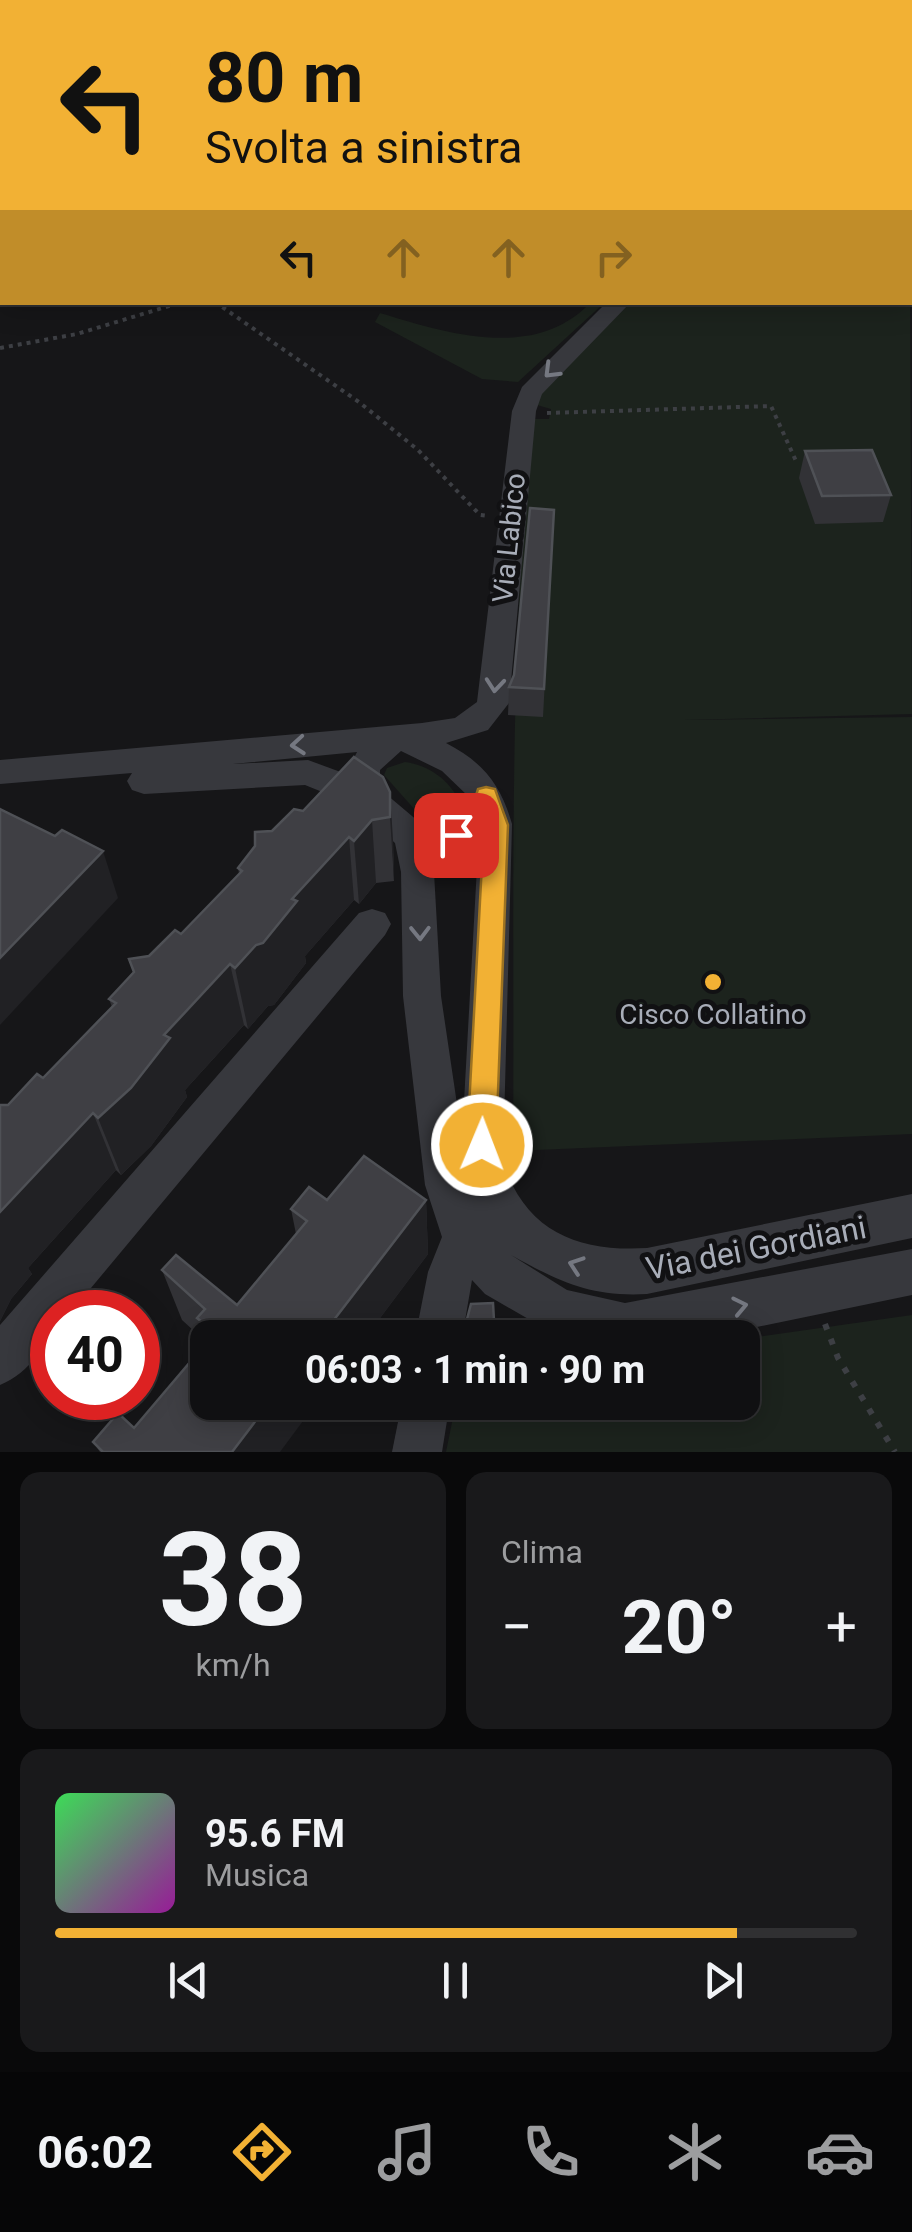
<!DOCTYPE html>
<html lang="it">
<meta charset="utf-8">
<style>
body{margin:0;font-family:Roboto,sans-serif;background:#19191b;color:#f1f3f6;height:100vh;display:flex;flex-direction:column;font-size:38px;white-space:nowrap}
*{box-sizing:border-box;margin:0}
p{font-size:32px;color:#9c9d9f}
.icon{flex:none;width:55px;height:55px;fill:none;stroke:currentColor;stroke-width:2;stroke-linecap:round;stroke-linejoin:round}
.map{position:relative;height:1452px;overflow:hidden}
.sheet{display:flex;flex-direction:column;gap:20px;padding:20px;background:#09090a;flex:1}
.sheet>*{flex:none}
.banner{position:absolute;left:0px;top:0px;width:912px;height:305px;box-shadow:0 5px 25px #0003,0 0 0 2px #303032;background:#f2b134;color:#111;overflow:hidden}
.speed{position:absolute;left:30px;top:1290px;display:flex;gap:20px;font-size:50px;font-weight:700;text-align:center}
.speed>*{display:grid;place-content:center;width:130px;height:130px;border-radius:50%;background:#101012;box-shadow:0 5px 25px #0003,0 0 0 2px #303032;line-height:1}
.speed .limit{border:15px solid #d22;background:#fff;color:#111}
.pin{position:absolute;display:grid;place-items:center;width:85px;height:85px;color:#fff;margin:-42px;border-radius:20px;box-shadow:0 5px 15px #0006}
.me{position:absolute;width:110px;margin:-55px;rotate:1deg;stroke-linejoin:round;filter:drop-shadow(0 0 8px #0008)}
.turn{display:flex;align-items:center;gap:35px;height:210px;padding:0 40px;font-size:45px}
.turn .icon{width:130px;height:130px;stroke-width:2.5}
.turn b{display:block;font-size:70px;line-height:85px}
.lanes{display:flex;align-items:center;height:95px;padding:0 40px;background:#0003;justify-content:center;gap:50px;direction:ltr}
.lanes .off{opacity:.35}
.big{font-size:75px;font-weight:700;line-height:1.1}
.sheet .tile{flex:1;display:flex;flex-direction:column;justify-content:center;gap:15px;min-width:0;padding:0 35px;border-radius:20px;background:#19191b}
.sheet .dial{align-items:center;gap:0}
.dial b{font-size:130px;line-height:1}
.song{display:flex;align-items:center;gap:30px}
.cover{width:120px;height:120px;border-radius:15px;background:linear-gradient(135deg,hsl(130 70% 55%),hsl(300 70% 35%))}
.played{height:10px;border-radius:5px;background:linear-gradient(90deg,#f2b134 85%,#303032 85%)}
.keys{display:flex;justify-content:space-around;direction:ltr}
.heat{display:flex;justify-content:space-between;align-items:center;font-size:55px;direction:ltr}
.sheet .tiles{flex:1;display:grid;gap:20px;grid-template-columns:1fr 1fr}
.tile:last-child{grid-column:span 2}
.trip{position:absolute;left:190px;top:1320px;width:570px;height:100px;border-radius:20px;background:#101012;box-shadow:0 5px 25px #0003,0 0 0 2px #303032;font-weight:700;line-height:100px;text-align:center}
.dock{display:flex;height:160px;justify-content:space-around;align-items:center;background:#060607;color:#9c9d9f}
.dock .icon{width:70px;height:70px}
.dock .on{color:#f2b134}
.dock b{font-size:45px;color:#f1f3f6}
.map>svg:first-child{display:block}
.green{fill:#1c231d}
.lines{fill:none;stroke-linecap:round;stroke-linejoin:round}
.path-far1{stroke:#3d3f44;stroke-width:4;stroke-dasharray:4 5;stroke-linecap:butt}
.path{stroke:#3d3f44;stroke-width:6;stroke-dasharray:6 10;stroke-linecap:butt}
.minor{fill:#37383d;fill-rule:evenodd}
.wall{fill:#323236}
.shaded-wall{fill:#212124}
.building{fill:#3f3f44;stroke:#4f5156;stroke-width:2.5}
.oneway{stroke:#757881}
.route{fill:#f2b134;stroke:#9d7322;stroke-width:2.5}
.poi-dot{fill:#f2b134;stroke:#111113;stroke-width:4}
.labels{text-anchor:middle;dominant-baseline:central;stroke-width:10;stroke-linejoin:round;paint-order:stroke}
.street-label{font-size:28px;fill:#a8adb8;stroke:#111113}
.poi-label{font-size:28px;fill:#a8adb8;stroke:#111113}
.near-street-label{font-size:32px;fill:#a8adb8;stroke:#111113}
</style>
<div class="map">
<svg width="912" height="1452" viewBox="0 0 912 1452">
<rect width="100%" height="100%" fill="#161618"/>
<g class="green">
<path d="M910 293 912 714 684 720 912 717V1134L513 1151C515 907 507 662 533 419H549L551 409 537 405 542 389 630 303 910 302Z"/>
<path d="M591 302 604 303 518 382 482 379 375 322 380 313C446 333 535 362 591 302Z"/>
<path d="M405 762C429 765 449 780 460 802L456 814 441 823 424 820 384 775 387 768Z"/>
<path d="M912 1315V1452H446L456 1403 742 1402 743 1339Z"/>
</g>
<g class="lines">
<g class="path-far1">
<path d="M215 302 359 402 418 450 480 515 488 516"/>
<path d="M0 348 77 334 182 302"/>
<path d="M547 413 771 406 796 461"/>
</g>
<path class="path" d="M825 1324 838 1358 895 1452"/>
<g class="minor">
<path d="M910 84H912L910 96Z"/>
<rect x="910" y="119" width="2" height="10"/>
<path d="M607 302H631L542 394 536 411 509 703 488 730 446 743C483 762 501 785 512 824L503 1162C526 1232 578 1252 647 1248L912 1194V1238L647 1294C590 1297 560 1282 511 1255L567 1290 625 1303 912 1249V1295L704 1338H570L544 1328 485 1294 472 1280 462 1338H415L428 1272 442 1237 425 1185 403 996 401 872 395 843 352 804 305 785 144 794 132 790 127 781 132 773 0 784V760L422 723 455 718 477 702 512 411 522 387ZM401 751 442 771 469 797C464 818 445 828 425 827L380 789V770ZM357 752 346 774 308 760 233 764ZM478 839V849L462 1138 441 996 433 855Z"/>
<path d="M372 909 385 913 391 924 385 935 71 1312H52C52 1343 29 1373 0 1385V1325L359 913Z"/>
<path d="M402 1402H450L442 1452H392Z"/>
</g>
</g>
<g class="wall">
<path d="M910 149 912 176V284L910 280Z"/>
<path d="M805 451 891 495 883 522 815 524 799 478Z"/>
<path d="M554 510 543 717 508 715 509 687 514 675Z"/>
<path d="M390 792 394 881 376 883 359 904 354 900 305 956 306 963 274 1005 268 1006 248 1029 244 1025 185 1090 187 1097 151 1146 121 1175 116 1170 28 1268 32 1274 11 1299 0 1321V1105H8L43 1078 112 1007 109 999 133 972 129 959 149 956 181 934 239 874 238 868 272 831 303 811Z"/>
<path d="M327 1200H426L428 1254 365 1338H208V1402L280 1452H100L93 1442 134 1428 206 1342 182 1320 162 1270 237 1305 296 1234 291 1209Z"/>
</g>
<g class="shaded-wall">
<path d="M390 792 394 856V881L390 817Z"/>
<path d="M372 820 376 883 359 904 354 841Z"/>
<path d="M349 837 354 900 305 956 306 963 274 1005 268 1006 248 1029 235 968 292 899Z"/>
<path d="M103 851 118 898 0 1025V958Z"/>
<path d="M230 964 244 1025 185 1090 187 1097 151 1146 121 1175 98 1118 164 1035Z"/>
<path d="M93 1113 116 1170 28 1268 32 1274 11 1299 0 1321V1212Z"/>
<path d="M426 1200 428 1254 365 1338H320Z"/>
<path d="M270 1402H317L280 1452H232Z"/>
</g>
<g class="building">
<path d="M307 0H380L384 2H299Z"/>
<path d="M834 0H912V64L910 76V2H838Z"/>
<path d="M910 149 912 152V256L910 253Z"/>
<path d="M872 450 891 495 822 496 805 451Z"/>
<path d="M530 508 554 510 544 689 509 687 514 675Z"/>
<path d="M354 757 383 777 390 792V817L372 820 354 841 349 837 292 899 297 901 263 943 256 945 235 968 230 964 164 1035 170 1038 131 1088 98 1118 93 1113 0 1212V1105H8L37 1074 43 1078 116 1003 109 999 134 972 129 959 149 956 175 930 181 934 242 871 238 868 255 846V832L272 831 294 809 303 811Z"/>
<path d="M0 809 55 836 62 830 103 851 0 958Z"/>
<path d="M364 1156 426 1200 320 1338H210L215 1332 197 1318 205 1309 162 1270 176 1255 237 1305 307 1221 291 1209 309 1187 327 1200Z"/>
<path d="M493 1303 495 1338H462L471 1304Z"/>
<path d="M208 1341V1402H270L232 1452H103L93 1442 118 1413 134 1428Z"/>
</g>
<defs><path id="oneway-chevron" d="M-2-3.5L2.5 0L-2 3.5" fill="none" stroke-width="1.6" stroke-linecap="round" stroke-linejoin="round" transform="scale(2.5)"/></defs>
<g class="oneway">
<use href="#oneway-chevron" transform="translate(551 371) rotate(135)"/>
<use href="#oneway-chevron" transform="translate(495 685) rotate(95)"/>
<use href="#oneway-chevron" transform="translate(298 745) rotate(175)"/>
<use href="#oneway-chevron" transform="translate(420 933) rotate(89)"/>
<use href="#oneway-chevron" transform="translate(576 1265) rotate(-161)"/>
<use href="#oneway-chevron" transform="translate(740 1306) rotate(-12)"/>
</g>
<path class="route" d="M486 787 495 789 508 825 496 1145 492 1155 482 1159 471 1155 467 1145 484 826 456 845 444 835 472 808 478 789Z"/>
<circle class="poi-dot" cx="713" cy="982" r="10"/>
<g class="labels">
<g class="street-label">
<text transform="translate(509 538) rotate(-84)">Via Labico</text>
</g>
<g class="poi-label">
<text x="713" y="1014">Cisco Collatino</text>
</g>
<g class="near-street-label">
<text transform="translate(756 1248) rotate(-11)">Via dei Gordiani</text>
</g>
</g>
</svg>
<div class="speed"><div class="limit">40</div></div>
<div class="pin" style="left:456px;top:835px;background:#d93025"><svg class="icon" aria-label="arrive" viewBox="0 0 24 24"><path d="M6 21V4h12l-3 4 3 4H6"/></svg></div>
<svg class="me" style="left:482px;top:1145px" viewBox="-20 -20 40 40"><circle r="17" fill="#f2b134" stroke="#fff" stroke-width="3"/><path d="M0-11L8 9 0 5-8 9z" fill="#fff"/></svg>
<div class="trip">06:03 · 1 min · 90 m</div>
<div class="banner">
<div class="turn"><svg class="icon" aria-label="left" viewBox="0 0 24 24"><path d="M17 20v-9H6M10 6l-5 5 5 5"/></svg><div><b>80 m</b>Svolta a sinistra</div></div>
<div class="lanes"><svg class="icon" aria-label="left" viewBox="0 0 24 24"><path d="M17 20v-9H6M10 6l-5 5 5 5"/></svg><svg class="icon off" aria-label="ahead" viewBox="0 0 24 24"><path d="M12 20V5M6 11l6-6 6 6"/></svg><svg class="icon off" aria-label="ahead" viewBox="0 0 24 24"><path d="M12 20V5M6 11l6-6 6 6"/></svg><svg class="icon off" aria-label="right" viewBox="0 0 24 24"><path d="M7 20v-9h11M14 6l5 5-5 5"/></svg></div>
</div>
</div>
<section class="sheet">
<div class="tiles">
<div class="tile dial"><b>38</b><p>km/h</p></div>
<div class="tile"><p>Clima</p>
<div class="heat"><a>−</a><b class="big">20°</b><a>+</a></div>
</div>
<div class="tile">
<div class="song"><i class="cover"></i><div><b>95.6 FM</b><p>Musica</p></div></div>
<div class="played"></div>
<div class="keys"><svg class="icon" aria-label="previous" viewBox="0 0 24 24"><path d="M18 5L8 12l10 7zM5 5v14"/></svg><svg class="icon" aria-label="pause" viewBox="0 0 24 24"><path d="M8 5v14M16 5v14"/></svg><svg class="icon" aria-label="next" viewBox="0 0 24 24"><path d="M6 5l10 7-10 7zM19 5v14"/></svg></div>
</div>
</div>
</section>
<nav class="dock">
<b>06:02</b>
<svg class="icon on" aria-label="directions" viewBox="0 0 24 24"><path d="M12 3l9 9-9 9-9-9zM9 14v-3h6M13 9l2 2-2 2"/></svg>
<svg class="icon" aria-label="music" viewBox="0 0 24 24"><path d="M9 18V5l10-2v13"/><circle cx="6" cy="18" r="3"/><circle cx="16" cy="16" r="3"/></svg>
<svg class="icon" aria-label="phone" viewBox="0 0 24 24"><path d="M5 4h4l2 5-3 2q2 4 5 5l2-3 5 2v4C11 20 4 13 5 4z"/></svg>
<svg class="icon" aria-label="climate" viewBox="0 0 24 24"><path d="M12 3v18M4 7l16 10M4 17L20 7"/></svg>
<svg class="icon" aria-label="car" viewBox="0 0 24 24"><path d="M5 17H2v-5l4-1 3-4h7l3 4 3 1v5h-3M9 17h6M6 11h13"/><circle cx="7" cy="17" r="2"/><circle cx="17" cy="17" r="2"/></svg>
</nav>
